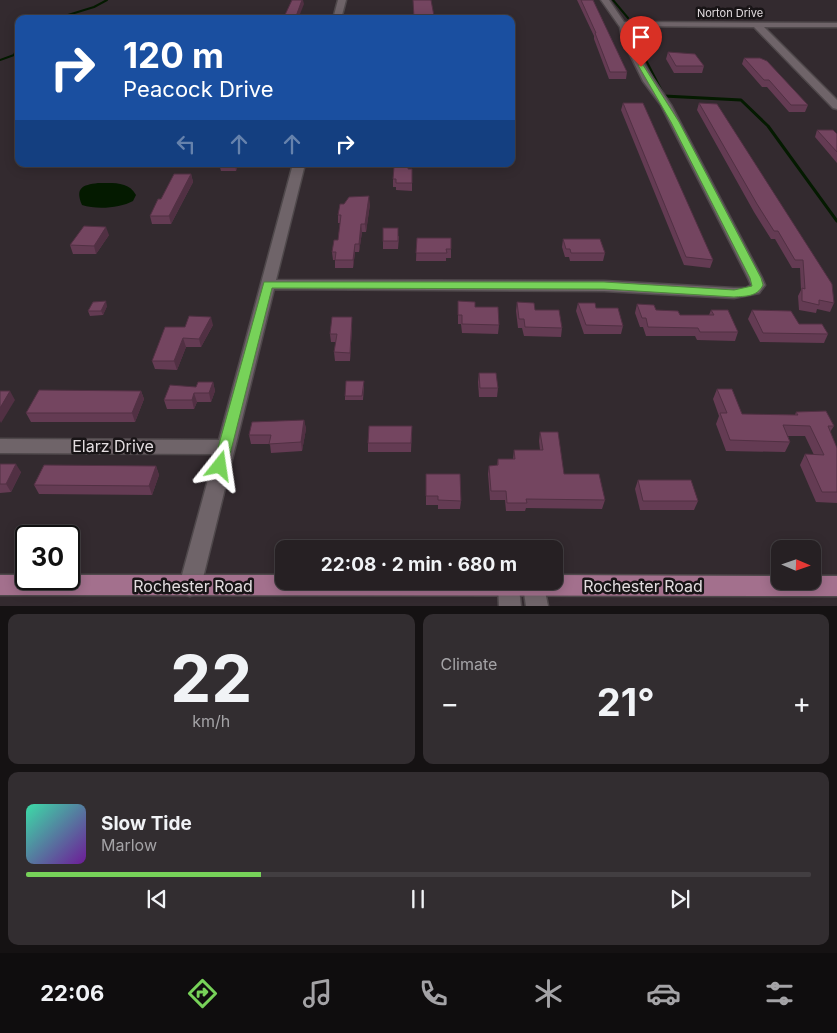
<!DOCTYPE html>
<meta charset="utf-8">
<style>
body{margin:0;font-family:Inter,sans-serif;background:#322d30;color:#f1f3f6;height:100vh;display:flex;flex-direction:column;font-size:19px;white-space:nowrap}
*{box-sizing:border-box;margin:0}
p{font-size:16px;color:#a4a3a6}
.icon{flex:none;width:28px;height:28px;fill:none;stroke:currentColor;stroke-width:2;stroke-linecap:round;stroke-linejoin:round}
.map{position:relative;height:606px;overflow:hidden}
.panel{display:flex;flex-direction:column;gap:8px;padding:8px;background:#151213;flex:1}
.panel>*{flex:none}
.hud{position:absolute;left:15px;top:15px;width:500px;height:152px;border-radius:10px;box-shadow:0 2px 12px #0003,0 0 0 1px #423e41;background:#1a4fa0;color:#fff;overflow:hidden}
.needle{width:32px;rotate:92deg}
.controls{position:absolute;left:771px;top:540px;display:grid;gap:10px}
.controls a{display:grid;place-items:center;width:50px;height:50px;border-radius:10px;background:#262023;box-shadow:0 2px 12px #0003,0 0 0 1px #423e41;font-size:25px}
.speed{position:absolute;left:15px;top:525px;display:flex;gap:10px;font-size:25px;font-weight:700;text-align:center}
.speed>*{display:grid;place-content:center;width:65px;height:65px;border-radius:50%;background:#262023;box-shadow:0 2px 12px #0003,0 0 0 1px #423e41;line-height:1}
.speed .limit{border:2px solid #111;border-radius:8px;background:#fff;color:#111}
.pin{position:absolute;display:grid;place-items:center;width:42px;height:42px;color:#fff;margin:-51px -21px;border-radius:50% 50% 50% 0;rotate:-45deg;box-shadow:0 0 5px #0007}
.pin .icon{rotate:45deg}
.me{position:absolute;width:55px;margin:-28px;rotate:15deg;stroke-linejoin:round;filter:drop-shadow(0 0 4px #0008)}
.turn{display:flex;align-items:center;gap:18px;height:105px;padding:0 25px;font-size:22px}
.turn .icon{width:65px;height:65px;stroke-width:2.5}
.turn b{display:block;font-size:35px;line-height:42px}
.lanes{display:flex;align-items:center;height:48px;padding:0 25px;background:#0003;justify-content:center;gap:25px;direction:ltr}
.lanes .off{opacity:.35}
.big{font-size:38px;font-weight:700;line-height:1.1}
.panel .card{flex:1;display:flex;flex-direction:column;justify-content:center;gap:8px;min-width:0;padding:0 18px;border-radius:10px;background:#322d30}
.panel .dial{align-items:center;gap:0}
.dial b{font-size:65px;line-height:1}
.song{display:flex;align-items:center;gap:15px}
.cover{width:60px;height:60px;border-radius:8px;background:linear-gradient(135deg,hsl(160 70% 55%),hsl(280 70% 35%))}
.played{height:5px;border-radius:2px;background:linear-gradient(90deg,#77d259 30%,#423e41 30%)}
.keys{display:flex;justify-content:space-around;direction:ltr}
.heat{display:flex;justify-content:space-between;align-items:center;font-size:28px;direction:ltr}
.panel .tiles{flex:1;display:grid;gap:8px;grid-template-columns:1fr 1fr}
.card:last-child{grid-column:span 2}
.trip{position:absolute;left:275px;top:540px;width:288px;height:50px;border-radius:10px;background:#262023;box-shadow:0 2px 12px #0003,0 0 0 1px #423e41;font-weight:700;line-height:50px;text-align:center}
.dock{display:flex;height:80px;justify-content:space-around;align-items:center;background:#0f0d0e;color:#a4a3a6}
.dock .icon{width:35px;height:35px}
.dock .selected{color:#77d259}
.dock b{font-size:22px;color:#f1f3f6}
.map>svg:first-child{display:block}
.water{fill:#041a00}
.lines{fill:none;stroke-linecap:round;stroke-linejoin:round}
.stream-far1{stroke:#041a00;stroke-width:2}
.stream{stroke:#041a00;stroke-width:3}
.minor-casing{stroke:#4f484b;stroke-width:3}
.major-casing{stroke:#4f484b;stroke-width:3}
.minor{fill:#6f6469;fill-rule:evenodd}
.major{fill:#a3708d;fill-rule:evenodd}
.wall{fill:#643b53}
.shaded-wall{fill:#513043}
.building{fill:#744560;stroke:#513043}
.route{fill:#77d259;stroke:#4d883a}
.labels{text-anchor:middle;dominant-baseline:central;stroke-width:5;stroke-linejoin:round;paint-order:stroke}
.far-street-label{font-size:11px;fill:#e3dde0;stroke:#181416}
.near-street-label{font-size:16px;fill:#e3dde0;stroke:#181416}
</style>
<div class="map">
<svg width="837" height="606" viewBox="0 0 837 606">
<rect width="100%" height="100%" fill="#332a2f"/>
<path class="water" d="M98 183C112 183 129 181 136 195L133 201C120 208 97 210 82 205 75 188 82 185 98 183Z"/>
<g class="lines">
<g class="stream-far1">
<path d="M613 0 628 18"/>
<path d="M55 19 94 7 107 0"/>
<path d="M635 30 632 33 665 97"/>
<path d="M0 60 14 55 17 48 15 46 19 41"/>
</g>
<path class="stream" d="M664 96 741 100 768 126 837 221"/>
<g class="minor-casing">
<g id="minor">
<path d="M338 0H346L341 19H333Z"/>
<path d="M601 0H609L624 22 837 23V27H764L837 100V109L833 108 754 27 628 26C636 56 654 80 671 105L762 278 765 285 759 293 734 298 604 291 274 289 201 586 198 593 190 596 182 593 179 586 215 454 0 453V439L219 440 293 164H305L276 280 604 281 734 288H746L751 285 748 278 661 105 643 81 622 38 620 27Z"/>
<path d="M500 581H518L521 606H499L498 586Z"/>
<path d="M525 581H543L548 606H526L523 586Z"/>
</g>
</g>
<g class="major-casing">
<path id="major" d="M0 575H26V579H69V575H284V581H554V575L780 576V581H812V576H837V596L0 595Z"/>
</g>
<use href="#minor" class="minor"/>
<use href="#major" class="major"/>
</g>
<g class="wall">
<path d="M577 0H593L627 72 626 79H609L594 39V36Z"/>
<path d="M668 52 704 66 702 73H674L666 59Z"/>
<path d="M744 58 808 105 805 112H789L767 87H762L742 64Z"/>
<path d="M623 103 713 260 710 268 684 265 621 110Z"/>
<path d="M699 103 834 303 830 312 817 309 816 313 799 310 798 296 801 290 800 268H792L775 239H771L754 212 697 110Z"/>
<path d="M817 130 837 134V163L815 137Z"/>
<path d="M219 164H238L236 171H221Z"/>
<path d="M409 169H412V191L396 190V187H393V179Z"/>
<path d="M191 174 193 182 171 224H152L150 216 161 199Z"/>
<path d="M370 204 366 232H362L359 252H355L353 268H335V260H333L332 252 338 240 340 223H338V215Z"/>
<path d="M109 235 96 254H73L70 245Z"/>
<path d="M399 236 398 249H383V241Z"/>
<path d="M417 238 451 249V258H446V261H416Z"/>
<path d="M563 239 605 253 603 261H570L569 257H565L562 247Z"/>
<path d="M458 301 475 307 499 325 498 334 462 333 461 324H458Z"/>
<path d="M517 302 535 310 562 328 561 337 524 336 522 328H518L516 311Z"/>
<path d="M578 303 596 308 623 326 621 334H584L576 311Z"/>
<path d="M637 304 656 310 680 315H709L711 310 738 332 735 341 697 340 695 336H646L643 327H640L635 313Z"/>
<path d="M107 306 103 315 90 316 88 311Z"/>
<path d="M752 310 799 324 828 334 824 343 760 342 748 319Z"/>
<path d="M352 317V326L350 361H335L334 352 336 342H331L330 334Z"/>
<path d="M213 325 201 347H186L177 370 155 369 152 361 185 327Z"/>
<path d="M479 373 498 388 497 397H479L478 382Z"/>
<path d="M213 382 215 391 211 402H197L194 409H167L164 400 196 387Z"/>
<path d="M364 386 363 400H345V396Z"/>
<path d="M717 389 742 414 795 415 796 412 834 426 830 432 837 448V503L816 502 800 465 805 454 814 455 805 436H788L790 442 785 452 726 451 716 424 719 416 713 399Z"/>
<path d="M141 391 144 399 135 422H31L26 413Z"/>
<path d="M304 420 306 429 302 451 271 453 270 444H251L249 435Z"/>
<path d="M412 426 411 452H368V443Z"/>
<path d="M540 432 564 474 605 500 602 509 526 508 525 511H506L505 500H490L488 474 489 466 497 465 498 459H513L514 450H540L539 441Z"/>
<path d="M0 464 21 472 11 492 0 493Z"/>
<path d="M156 466 159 475 152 495 39 494 34 485Z"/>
<path d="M426 474 461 501 460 509H438V505H426Z"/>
<path d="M638 480 698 501 694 510H640L635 489Z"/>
</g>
<g class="shaded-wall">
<path d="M302 0H303L304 4 298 19H295Z"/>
<path d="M434 16V19H414V18Z"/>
<path d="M235 164H238L236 171Z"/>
<path d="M191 174 193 182 171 224 169 216Z"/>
<path d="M369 196 370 204 366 232 365 224Z"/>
<path d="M361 224 362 232 359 252V244Z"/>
<path d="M106 227 109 235 96 254 94 246Z"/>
<path d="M355 244V252L353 268V260Z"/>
<path d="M106 301 107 306 103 315 101 311Z"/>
<path d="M211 317 213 325 201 347 199 339Z"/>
<path d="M352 317V326L350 361V353Z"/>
<path d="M183 338 186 347 177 370 174 361Z"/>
<path d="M213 382 215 391 211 402 209 393Z"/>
<path d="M10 391 15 400 1 423 0 421V408Z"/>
<path d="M141 391 144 399 135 422 132 413Z"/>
<path d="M194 393 197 402 194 409 192 400Z"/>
<path d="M304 420 306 429 302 451 301 442Z"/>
<path d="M16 464 21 472 11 492 6 484Z"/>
<path d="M156 466 159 475 152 495 149 486Z"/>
</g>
<g class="building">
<path d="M292 0H302L295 19H283Z"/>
<path d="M413 0H431L434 16 414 18Z"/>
<path d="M581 0H593L627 72H610L595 33H596Z"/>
<path d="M668 52 695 54 704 66H676Z"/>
<path d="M744 58H760L767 61 808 105H791L769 80H764Z"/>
<path d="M623 103H643L713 260 686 257Z"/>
<path d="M699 103 717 104 832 284 834 303 819 300V305L802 301V288L805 289 803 260H795L778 231H774L757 204Z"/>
<path d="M817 130H833L837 134V152Z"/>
<path d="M394 167H408V169H412V183H396V179H393Z"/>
<path d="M174 174H191L169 216H150L158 199H161Z"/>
<path d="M369 196 365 224H361L359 244H355L353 260H335L336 252H332L334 240H338L341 215H338L340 204H344L349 197Z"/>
<path d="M84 226 106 227 94 246 70 245Z"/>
<rect x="383" y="228" width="15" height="13"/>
<path d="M417 238H451V249H446L447 253H416Z"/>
<path d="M563 239H600L605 253H571L570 249H566Z"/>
<path d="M106 301 101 311H88L93 302Z"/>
<path d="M458 301 475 302V307H498L499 325 462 324V315H458Z"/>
<path d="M517 302 534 303 535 310H559L562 328 525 327 524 319H519Z"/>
<path d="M578 303H595L596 308H618L623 326 586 325Z"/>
<path d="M637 304 654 305 656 310 678 311 680 315H714L711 310H728L738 332H700L698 328 648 327 646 318H642Z"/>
<path d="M752 310 791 311 799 324H822L828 334 763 333Z"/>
<path d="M189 316 211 317 199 339 183 338 174 361H152L165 327H185Z"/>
<path d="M332 317H352L350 353 334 352 337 334H330Z"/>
<path d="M479 373H496L498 388H480Z"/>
<path d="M346 381H364L362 396H345Z"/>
<path d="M198 382H213L209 393H194L192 400H164L170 385 196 387Z"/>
<path d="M717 389H732L742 414 798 415 796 412 826 411 834 426H828L837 448V492H822L805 454 824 455 810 426 783 425 790 442 730 440 720 413H727Z"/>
<path d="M39 390 141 391 132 413H26Z"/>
<path d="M0 391H10L0 408Z"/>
<path d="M304 420 301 442 269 444 271 435H249L252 422Z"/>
<path d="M369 426H412L411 443H368Z"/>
<path d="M540 432H558L564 474H599L605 500 526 499 527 503H507L506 491H491L489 466 498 465V459H515L514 450H543Z"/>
<path d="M0 464H16L6 484H0Z"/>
<path d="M44 465 156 466 149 486 34 485Z"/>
<path d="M426 474H460L461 501 438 500V496H426Z"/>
<path d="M638 480H691L698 501H643Z"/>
</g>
<path class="route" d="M638 65H643L679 122 761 278 763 285C757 297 746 296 734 297L604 289 272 288 227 466 225 470H215L213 466 264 282H604L734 290 752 286 750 278 671 122Z"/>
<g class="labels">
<g class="far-street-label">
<text x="730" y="13">Norton Drive</text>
</g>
<g class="near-street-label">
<text x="113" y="446">Elarz Drive</text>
<text x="193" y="586">Rochester Road</text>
<text x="643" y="586">Rochester Road</text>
</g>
</g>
</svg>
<div class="controls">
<a><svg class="needle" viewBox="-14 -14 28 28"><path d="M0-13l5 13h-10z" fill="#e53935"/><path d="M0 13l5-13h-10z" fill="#a4a3a6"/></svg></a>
</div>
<div class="speed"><div class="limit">30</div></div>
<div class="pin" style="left:641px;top:67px;background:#d93025"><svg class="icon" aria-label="arrive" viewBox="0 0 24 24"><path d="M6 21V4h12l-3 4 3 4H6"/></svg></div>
<svg class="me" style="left:220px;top:466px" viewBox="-20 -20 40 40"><path d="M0-17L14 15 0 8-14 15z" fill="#77d259" stroke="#fff" stroke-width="4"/></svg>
<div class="trip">22:08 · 2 min · 680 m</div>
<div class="hud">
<div class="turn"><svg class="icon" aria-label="right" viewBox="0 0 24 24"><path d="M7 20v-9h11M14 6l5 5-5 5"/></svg><div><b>120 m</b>Peacock Drive</div></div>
<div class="lanes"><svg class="icon off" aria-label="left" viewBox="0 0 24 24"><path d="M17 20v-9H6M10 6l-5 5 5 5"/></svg><svg class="icon off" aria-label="ahead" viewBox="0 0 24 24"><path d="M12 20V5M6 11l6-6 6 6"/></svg><svg class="icon off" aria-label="ahead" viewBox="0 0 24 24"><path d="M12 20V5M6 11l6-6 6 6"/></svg><svg class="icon" aria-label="right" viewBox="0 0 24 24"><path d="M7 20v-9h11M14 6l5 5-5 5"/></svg></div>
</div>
</div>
<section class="panel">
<div class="tiles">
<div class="card dial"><b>22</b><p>km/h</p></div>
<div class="card"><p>Climate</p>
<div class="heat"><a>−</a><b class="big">21°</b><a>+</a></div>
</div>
<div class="card">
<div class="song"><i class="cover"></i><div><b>Slow Tide</b><p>Marlow</p></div></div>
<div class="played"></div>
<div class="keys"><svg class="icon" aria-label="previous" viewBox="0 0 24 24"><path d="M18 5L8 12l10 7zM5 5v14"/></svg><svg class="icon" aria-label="pause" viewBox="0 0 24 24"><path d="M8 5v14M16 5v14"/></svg><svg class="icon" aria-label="next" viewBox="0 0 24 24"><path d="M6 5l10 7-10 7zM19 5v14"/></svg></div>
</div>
</div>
</section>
<nav class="dock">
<b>22:06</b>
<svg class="icon selected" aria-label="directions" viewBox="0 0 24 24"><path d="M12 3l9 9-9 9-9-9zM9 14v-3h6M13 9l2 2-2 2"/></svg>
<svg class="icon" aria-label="music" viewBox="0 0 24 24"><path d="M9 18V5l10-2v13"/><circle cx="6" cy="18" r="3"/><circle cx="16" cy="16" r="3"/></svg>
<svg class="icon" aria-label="phone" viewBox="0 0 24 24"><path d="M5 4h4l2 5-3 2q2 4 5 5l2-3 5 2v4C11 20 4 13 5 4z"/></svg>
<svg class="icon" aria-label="climate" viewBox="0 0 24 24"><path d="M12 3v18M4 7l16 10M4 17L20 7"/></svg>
<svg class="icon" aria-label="car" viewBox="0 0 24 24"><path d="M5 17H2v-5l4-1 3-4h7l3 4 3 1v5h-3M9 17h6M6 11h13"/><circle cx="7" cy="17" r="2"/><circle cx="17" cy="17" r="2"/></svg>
<svg class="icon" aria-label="filters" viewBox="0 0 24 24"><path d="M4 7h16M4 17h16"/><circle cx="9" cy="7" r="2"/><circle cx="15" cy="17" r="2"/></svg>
</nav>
